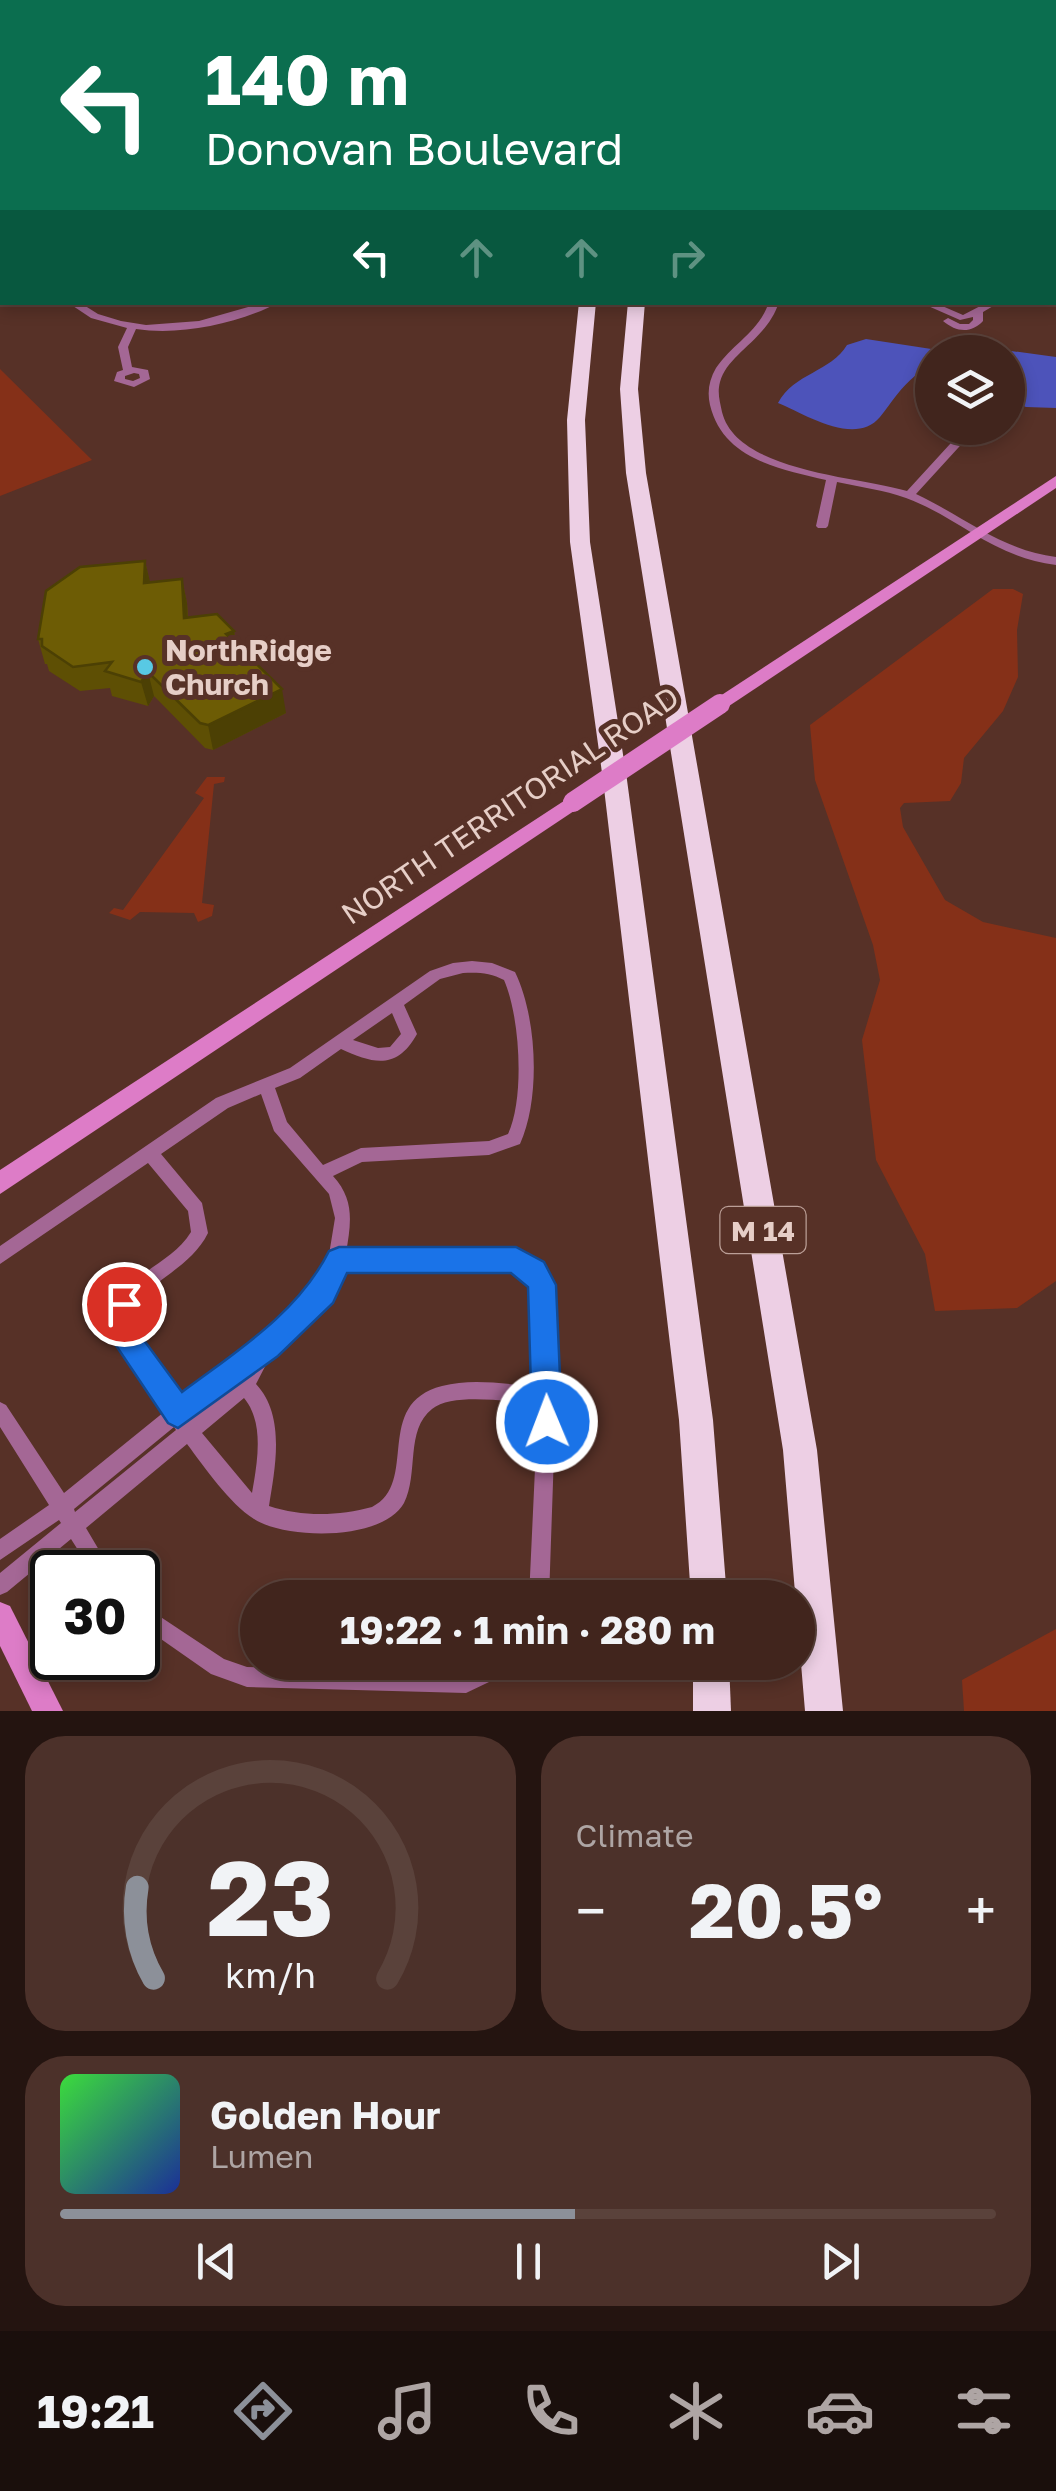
<!DOCTYPE html>
<meta charset="utf-8">
<style>
body{margin:0;font-family:"Golos Text",sans-serif;background:#4c312a;color:#f1f3f6;height:100vh;display:flex;flex-direction:column;font-size:38px;white-space:nowrap}
*{box-sizing:border-box;margin:0}
p{font-size:32px;color:#aea5a4}
.icon{flex:none;width:55px;height:55px;fill:none;stroke:currentColor;stroke-width:2;stroke-linecap:round;stroke-linejoin:round}
.map{position:relative;height:1711px;overflow:hidden}
.side{display:flex;flex-direction:column;gap:25px;padding:25px;background:#241410;flex:1}
.side>*{flex:none}
.guide{position:absolute;left:0px;top:0px;width:1058px;height:305px;box-shadow:0 5px 15px #0003,0 0 0 2px #5a423b;background:#0b6e4f;color:#fff;overflow:hidden}
.fabs{position:absolute;left:915px;top:335px;display:grid;gap:20px}
.fabs a{display:grid;place-items:center;width:110px;height:110px;border-radius:50%;background:#41251d;box-shadow:0 5px 15px #0003,0 0 0 2px #5a423b;font-size:50px}
.speed{position:absolute;left:30px;top:1550px;display:flex;gap:20px;font-size:50px;font-weight:700;text-align:center}
.speed>*{display:grid;place-content:center;width:130px;height:130px;border-radius:50%;background:#41251d;box-shadow:0 5px 15px #0003,0 0 0 2px #5a423b;line-height:1}
.speed .limit{border:5px solid #111;border-radius:15px;background:#fff;color:#111}
.pin{position:absolute;display:grid;place-items:center;width:85px;height:85px;color:#fff;margin:-42px;border:5px solid #fff;border-radius:50%;box-shadow:0 2px 10px #0007}
.me{position:absolute;width:110px;margin:-55px;rotate:359deg;stroke-linejoin:round;filter:drop-shadow(0 0 8px #0008)}
.turn{display:flex;align-items:center;gap:35px;height:210px;padding:0 40px;font-size:45px}
.turn .icon{width:130px;height:130px;stroke-width:2.5}
.turn b{display:block;font-size:70px;line-height:85px}
.lanes{display:flex;align-items:center;height:95px;padding:0 40px;background:#0003;justify-content:center;gap:50px;direction:ltr}
.lanes .off{opacity:.35}
.big{font-size:75px;font-weight:700;line-height:1.1}
.side .tile{flex:1;display:flex;flex-direction:column;justify-content:center;gap:15px;min-width:0;padding:0 35px;border-radius:40px;background:#4c312a}
.side .dial{align-items:center;gap:0}
.dial svg{height:260px;overflow:visible;fill:none;stroke:#5a423b;stroke-width:7;stroke-linecap:round;text-anchor:middle}
.dial text{fill:#f1f3f6;stroke:none}
.song{display:flex;align-items:center;gap:30px}
.cover{width:120px;height:120px;border-radius:15px;background:linear-gradient(135deg,hsl(120 70% 55%),hsl(230 70% 35%))}
.played{height:10px;border-radius:5px;background:linear-gradient(90deg,#8c9099 55%,#5a423b 55%)}
.keys{display:flex;justify-content:space-around;direction:ltr}
.heat{display:flex;justify-content:space-between;align-items:center;font-size:55px;direction:ltr}
.side .tiles{flex:1;display:grid;gap:25px;grid-template-columns:1fr 1fr}
.tile:last-child{grid-column:span 2}
.trip{position:absolute;left:240px;top:1580px;width:575px;height:100px;border-radius:50px;background:#41251d;box-shadow:0 5px 15px #0003,0 0 0 2px #5a423b;font-weight:700;line-height:100px;text-align:center}
.dock{display:flex;height:160px;justify-content:space-around;align-items:center;background:#1a0f0c;color:#aea5a4}
.dock .icon{width:70px;height:70px}
.dock .selected{color:#8c9099}
.dock b{font-size:45px;color:#f1f3f6}
.map>svg:first-child{display:block}
.green{fill:#853018}
.water{fill:#4d53ba}
.lines{fill:none;stroke-linecap:round;stroke-linejoin:round}
.street{fill:#a46795;fill-rule:evenodd}
.secondary{fill:#dd7cc7;fill-rule:evenodd}
.highway{fill:#edcfe4;fill-rule:evenodd}
.secondary-bridge{stroke:#dd7cc7;stroke-width:20}
.wall{fill:#5e4f04}
.shaded-wall{fill:#4c4004}
.building{fill:#6d5c05;stroke:#4c4004;stroke-width:2.5}
.route{fill:#1a73e8;stroke:#114b97;stroke-width:2.5}
.poi-dot{fill:#58c9e4;stroke:#573127;stroke-width:4}
.labels{text-anchor:middle;dominant-baseline:central;stroke-width:10;stroke-linejoin:round;paint-order:stroke}
.shield{fill:#573127;stroke:#bb9f97;stroke-width:2.5}
.shield-label{font-size:28px;font-weight:bold;fill:#e6cec7}
.poi-label{font-size:30px;font-weight:bold;fill:#e6cec7;stroke:#573127;text-anchor:start}
.street-label{font-size:30px;fill:#e6cec7;stroke:#573127}
</style>
<div class="map">
<svg width="1056" height="1711" viewBox="0 0 1056 1711">
<rect width="100%" height="100%" fill="#573127"/>
<g class="green">
<path d="M0 369 92 460 0 496Z"/>
<path d="M993 589H1013L1023 594 1017 630 1018 677 1003 711 964 758 961 783 950 801 904 803 900 808 903 827 945 900 983 922 1056 938V1281L1017 1308 935 1311 925 1254 876 1160 862 1040 880 980 873 945 815 780 810 725Z"/>
<path d="M225 777 224 782 214 784 202 903 214 905 212 916 198 922 194 913 140 912 130 920 109 913 114 908 123 910 204 798 195 793 207 777Z"/>
<path d="M1056 1629V1711H964L962 1680Z"/>
</g>
<g class="water">
<path d="M866 339 951 352H932V377L916 375C900 388 892 402 880 417 855 447 805 414 778 403 794 373 831 372 847 345Z"/>
<path d="M1004 350 1056 357V408L1026 407 1008 400V352H983Z"/>
</g>
<g class="lines">
<g class="street">
<path d="M85 0H93V2H86Z"/>
<path d="M320 0H328L329 2H322Z"/>
<path d="M605 0H613V2H606Z"/>
<rect x="0" y="18" width="2" height="5"/>
<rect x="1055" y="70" width="1" height="4"/>
<path d="M0 237 2 238V245L0 244Z"/>
<rect x="1055" y="288" width="1" height="7"/>
<path d="M67 302H79L98 314 121 321 146 325 199 321 266 302H280C240 323 182 336 136 329L128 347 132 367 148 370 150 379 134 387 114 381 117 372 123 370 118 347 127 328 91 318ZM134 373 139 374 140 378 133 381 125 379V376Z"/>
<path d="M769 302H779C767 340 728 353 720 382 717 393 720 402 722 412 737 472 857 476 907 491L961 432H969V436L916 494C963 516 1003 551 1056 557V565C990 556 962 519 906 498 884 490 860 487 837 482L828 526 826 528H818L816 526 826 480C779 469 723 459 710 405 707 392 709 380 716 368 733 343 759 332 769 302Z"/>
<path d="M919 302H933L963 315 988 302H1000L983 312V321C971 334 956 332 943 321L948 318 960 324H969L973 320V317L960 320Z"/>
<path d="M472 961 492 963 515 972C537 1017 541 1098 520 1144L489 1155 362 1162 333 1176C355 1200 351 1223 346 1253L504 1250 526 1257 542 1270 553 1298 556 1396 549 1598H529L538 1404C511 1402 453 1392 432 1409 405 1430 419 1474 404 1503 383 1541 287 1540 254 1519 229 1503 205 1468 187 1444L86 1528 112 1572H92L71 1539 7 1592 0 1595V1573L61 1523 59 1520 0 1560V1539L49 1505 0 1427V1402L6 1405 64 1493 164 1412C152 1396 114 1342 111 1324 109 1307 126 1288 138 1278 157 1263 178 1253 191 1232L188 1211 148 1163 0 1264V1246L216 1098 290 1068 430 971 453 963ZM463 973C478 972 491 973 504 980 520 1016 525 1098 508 1134L489 1141 361 1148 323 1165 287 1122 275 1088 300 1078 341 1049C374 1064 397 1070 417 1034L404 1005 440 979ZM392 1013 401 1034 390 1047 378 1048 353 1040ZM261 1094 274 1131 329 1194 335 1218 326 1273 261 1340 227 1362 178 1401 149 1359 129 1324C137 1282 188 1274 208 1233L202 1203 161 1154 228 1108ZM504 1266C518 1269 528 1276 534 1290L537 1387C506 1384 472 1378 442 1386 372 1404 420 1483 372 1507 339 1516 302 1517 269 1506 275 1468 286 1416 256 1384L272 1353 340 1283 344 1269ZM243 1372 239 1380 191 1419 188 1416ZM244 1398C265 1423 257 1464 252 1493L202 1433ZM174 1427 176 1430 75 1512 74 1509Z"/>
<path d="M138 1602 224 1659 247 1667 465 1673 486 1662H519L516 1669 466 1693 247 1687 211 1674 138 1623Z"/>
</g>
<g class="secondary">
<path d="M1056 476V488L726 708H714L711 704 714 700Z"/>
<path d="M573 795 583 802 580 807 0 1194V1170Z"/>
<path d="M0 1602 10 1606 63 1711H32L0 1646Z"/>
</g>
<g class="highway">
<path d="M579 302H596L585 420 590 542 627 780 713 1420 727 1598H691L679 1420 603 780 570 542 567 420Z"/>
<path d="M628 302H645L638 389 646 473 817 1450 843 1711H805L783 1450 626 473 620 389Z"/>
<path d="M693 1662H729L731 1711H693Z"/>
</g>
<path class="secondary-bridge" d="M573 802 720 704"/>
</g>
<path class="wall" d="M145 561 150 583 182 579 187 603 188 617 234 631 236 644 286 713 213 750 205 748 154 696 148 706 112 696 110 688 80 691 49 671 47 664H45L38 639Z"/>
<g class="shaded-wall">
<path d="M145 561 151 586 144 583Z"/>
<path d="M182 579 187 603 189 642 184 618Z"/>
<path d="M234 631 238 655 226 634Z"/>
<path d="M148 672 154 696 148 706 141 682Z"/>
<path d="M282 689 286 713 213 750 208 725Z"/>
</g>
<path class="building" d="M145 561 144 583 182 579 184 618 217 614 234 631 226 634 282 689 208 725 200 723 148 672 141 682 105 671 112 662 73 667 42 646V639H38L46 591 80 567Z"/>
<path class="route" d="M339 1247H516L544 1262 556 1285 562 1422 558 1433 547 1438 537 1433 532 1422 528 1287 511 1273H347L333 1303 278 1356 178 1428 168 1423 109 1335 106 1324 114 1295 124 1291 134 1295 138 1304 135 1328 182 1392C237 1351 298 1313 329 1251Z"/>
<circle class="poi-dot" cx="145" cy="667" r="10"/>
<g class="labels">
<rect class="shield" x="720.5" y="1207" width="85" height="46" rx="8"/>
<g class="shield-label">
<text x="763" y="1230">M 14</text>
</g>
<g class="poi-label">
<text x="165" y="650">NorthRidge<tspan x="165" dy="34">Church</tspan></text>
</g>
<g class="street-label">
<text transform="translate(510 805) rotate(-34)">NORTH TERRITORIAL ROAD</text>
</g>
</g>
</svg>
<div class="fabs">
<a><svg class="icon" aria-label="layers" viewBox="0 0 24 24"><path d="M12 4l9 5-9 5-9-5zM3 14l9 5 9-5"/></svg></a>
</div>
<div class="speed"><div class="limit">30</div></div>
<div class="pin" style="left:124px;top:1304px;background:#d93025"><svg class="icon" aria-label="arrive" viewBox="0 0 24 24"><path d="M6 21V4h12l-3 4 3 4H6"/></svg></div>
<svg class="me" style="left:547px;top:1422px" viewBox="-20 -20 40 40"><circle r="17" fill="#1a73e8" stroke="#fff" stroke-width="3"/><path d="M0-11L8 9 0 5-8 9z" fill="#fff"/></svg>
<div class="trip">19:22 · 1 min · 280 m</div>
<div class="guide">
<div class="turn"><svg class="icon" aria-label="left" viewBox="0 0 24 24"><path d="M17 20v-9H6M10 6l-5 5 5 5"/></svg><div><b>140 m</b>Donovan Boulevard</div></div>
<div class="lanes"><svg class="icon" aria-label="left" viewBox="0 0 24 24"><path d="M17 20v-9H6M10 6l-5 5 5 5"/></svg><svg class="icon off" aria-label="ahead" viewBox="0 0 24 24"><path d="M12 20V5M6 11l6-6 6 6"/></svg><svg class="icon off" aria-label="ahead" viewBox="0 0 24 24"><path d="M12 20V5M6 11l6-6 6 6"/></svg><svg class="icon off" aria-label="right" viewBox="0 0 24 24"><path d="M7 20v-9h11M14 6l5 5-5 5"/></svg></div>
</div>
</div>
<section class="side">
<div class="tiles">
<div class="tile dial"><svg viewBox="0 0 100 80">
<path d="M14 69A42 42 0 1 1 86 69"/>
<path d="M14 69A42 42 0 0 1 9 41" stroke="#8c9099"/>
<text x="50" y="56" font-size="32" font-weight="700">23</text>
<text x="50" y="72" font-size="11">km/h</text>
</svg></div>
<div class="tile"><p>Climate</p>
<div class="heat"><a>−</a><b class="big">20.5°</b><a>+</a></div>
</div>
<div class="tile">
<div class="song"><i class="cover"></i><div><b>Golden Hour</b><p>Lumen</p></div></div>
<div class="played"></div>
<div class="keys"><svg class="icon" aria-label="previous" viewBox="0 0 24 24"><path d="M18 5L8 12l10 7zM5 5v14"/></svg><svg class="icon" aria-label="pause" viewBox="0 0 24 24"><path d="M8 5v14M16 5v14"/></svg><svg class="icon" aria-label="next" viewBox="0 0 24 24"><path d="M6 5l10 7-10 7zM19 5v14"/></svg></div>
</div>
</div>
</section>
<nav class="dock">
<b>19:21</b>
<svg class="icon selected" aria-label="directions" viewBox="0 0 24 24"><path d="M12 3l9 9-9 9-9-9zM9 14v-3h6M13 9l2 2-2 2"/></svg>
<svg class="icon" aria-label="music" viewBox="0 0 24 24"><path d="M9 18V5l10-2v13"/><circle cx="6" cy="18" r="3"/><circle cx="16" cy="16" r="3"/></svg>
<svg class="icon" aria-label="phone" viewBox="0 0 24 24"><path d="M5 4h4l2 5-3 2q2 4 5 5l2-3 5 2v4C11 20 4 13 5 4z"/></svg>
<svg class="icon" aria-label="climate" viewBox="0 0 24 24"><path d="M12 3v18M4 7l16 10M4 17L20 7"/></svg>
<svg class="icon" aria-label="car" viewBox="0 0 24 24"><path d="M5 17H2v-5l4-1 3-4h7l3 4 3 1v5h-3M9 17h6M6 11h13"/><circle cx="7" cy="17" r="2"/><circle cx="17" cy="17" r="2"/></svg>
<svg class="icon" aria-label="filters" viewBox="0 0 24 24"><path d="M4 7h16M4 17h16"/><circle cx="9" cy="7" r="2"/><circle cx="15" cy="17" r="2"/></svg>
</nav>
